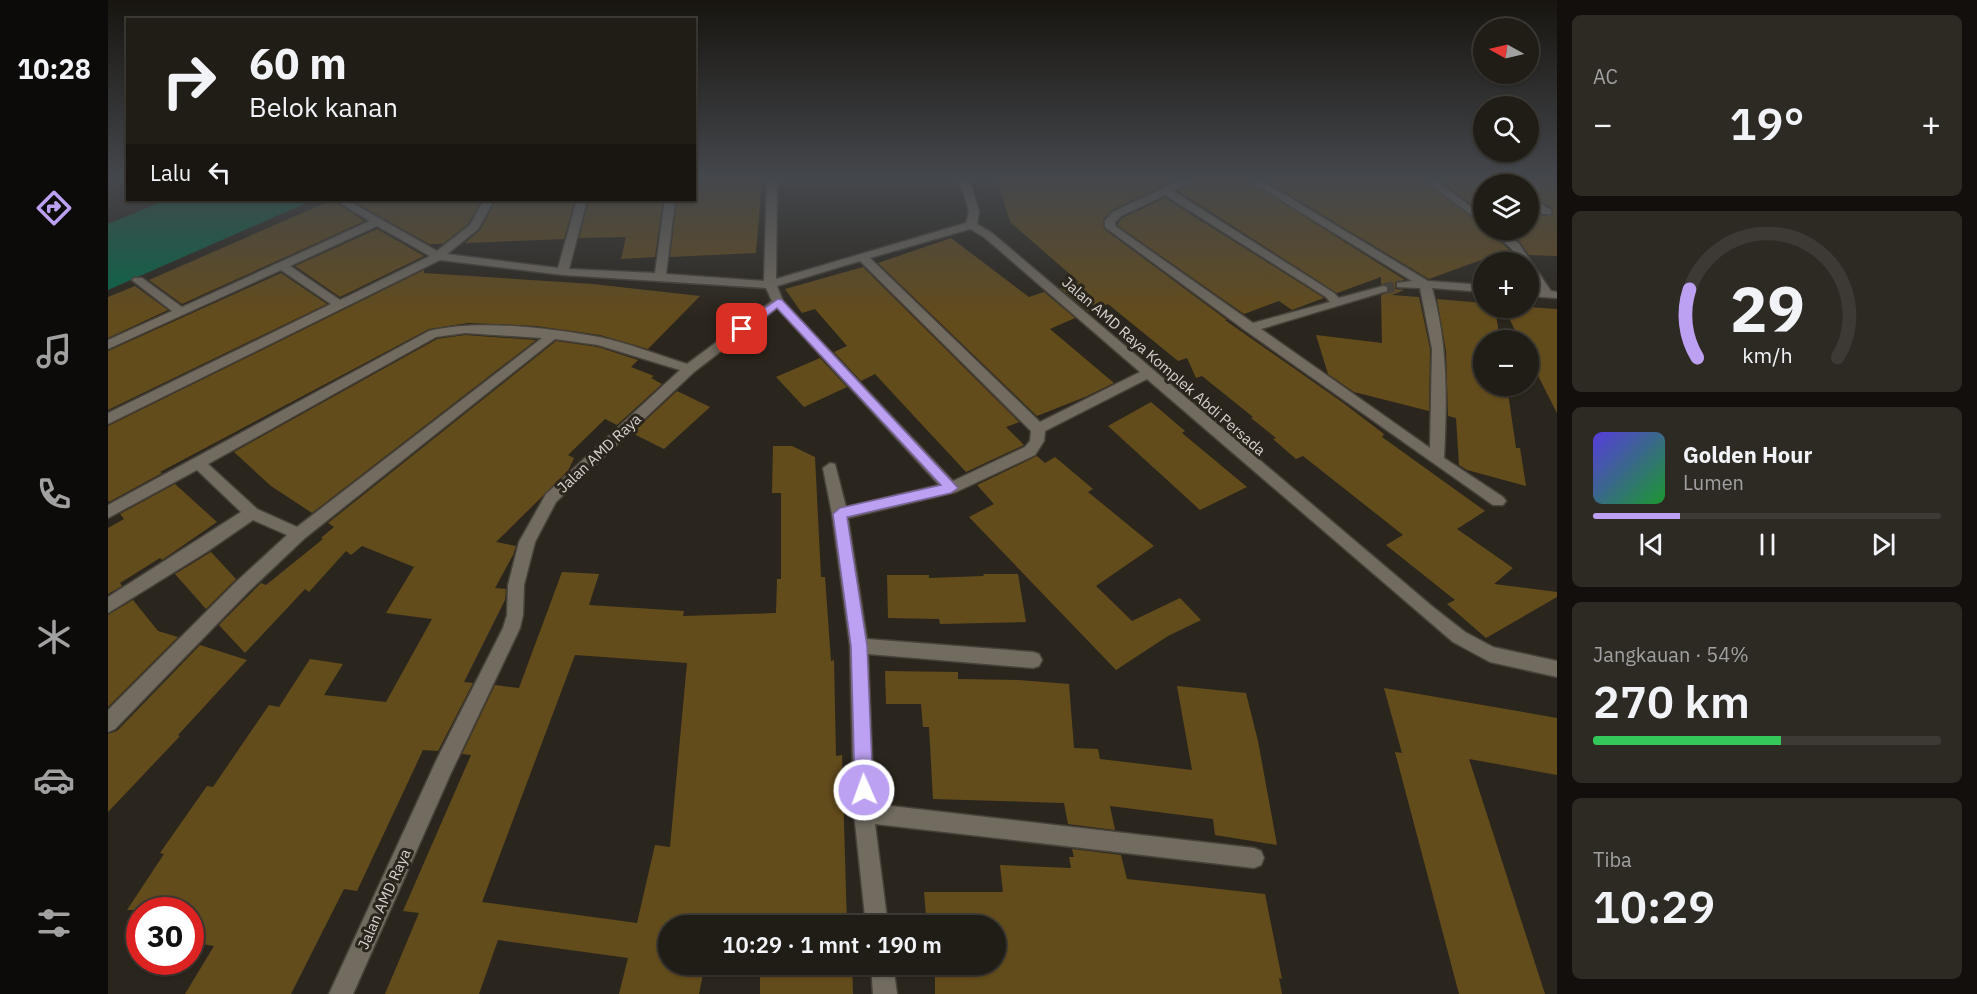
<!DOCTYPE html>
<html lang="id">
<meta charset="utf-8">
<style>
body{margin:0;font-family:"IBM Plex Sans",sans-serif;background:#2d2923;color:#f1f3f6;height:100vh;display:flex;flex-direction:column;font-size:22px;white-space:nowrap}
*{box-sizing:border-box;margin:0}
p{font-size:20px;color:#a2a1a1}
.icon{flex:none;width:33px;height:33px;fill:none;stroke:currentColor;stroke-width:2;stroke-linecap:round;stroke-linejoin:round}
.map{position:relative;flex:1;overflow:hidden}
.details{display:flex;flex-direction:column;gap:15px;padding:15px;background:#120f0c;width:420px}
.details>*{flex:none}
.guide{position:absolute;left:18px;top:18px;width:570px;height:183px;border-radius:0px;box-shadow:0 2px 4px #0004,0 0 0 2px #3d3a35;background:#201c16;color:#f1f3f6;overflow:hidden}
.needle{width:39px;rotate:278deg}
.controls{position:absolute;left:1365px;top:18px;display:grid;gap:12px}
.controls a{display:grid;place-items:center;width:66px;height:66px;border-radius:50%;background:#201c16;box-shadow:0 2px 4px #0004,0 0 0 2px #3d3a35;font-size:30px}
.speed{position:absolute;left:18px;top:897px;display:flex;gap:12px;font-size:30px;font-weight:700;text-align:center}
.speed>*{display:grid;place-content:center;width:78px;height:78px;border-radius:50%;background:#201c16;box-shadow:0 2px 4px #0004,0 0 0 2px #3d3a35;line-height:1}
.speed .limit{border:9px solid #d22;background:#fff;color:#111}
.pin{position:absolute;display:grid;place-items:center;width:51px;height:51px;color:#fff;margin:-26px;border-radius:12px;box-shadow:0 3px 9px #0006}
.me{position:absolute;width:66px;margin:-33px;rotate:358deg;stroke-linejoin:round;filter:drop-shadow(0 0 4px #0008)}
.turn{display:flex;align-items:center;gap:21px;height:126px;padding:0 24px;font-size:27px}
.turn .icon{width:78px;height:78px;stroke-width:2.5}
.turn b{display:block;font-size:42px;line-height:51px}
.then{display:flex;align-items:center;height:57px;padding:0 24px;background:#0003;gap:12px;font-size:22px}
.big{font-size:45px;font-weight:600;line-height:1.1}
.details .card{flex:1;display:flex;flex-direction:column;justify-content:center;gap:9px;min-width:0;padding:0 21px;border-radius:9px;background:#2d2923}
.details .dial{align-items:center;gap:0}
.dial svg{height:156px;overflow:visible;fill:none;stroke:#3d3a35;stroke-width:7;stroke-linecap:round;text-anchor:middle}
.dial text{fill:#f1f3f6;stroke:none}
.song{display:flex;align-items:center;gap:18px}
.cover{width:72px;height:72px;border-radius:9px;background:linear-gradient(135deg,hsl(250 70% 55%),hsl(130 70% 35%))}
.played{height:6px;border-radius:3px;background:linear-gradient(90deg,#bca0f2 25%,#3d3a35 25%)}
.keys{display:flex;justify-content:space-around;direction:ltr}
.heat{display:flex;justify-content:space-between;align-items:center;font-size:33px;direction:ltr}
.charge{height:9px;border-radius:4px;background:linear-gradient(90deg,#34c759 54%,#3d3a35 0)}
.trip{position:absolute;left:550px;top:915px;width:348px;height:60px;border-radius:30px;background:#201c16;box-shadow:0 2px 4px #0004,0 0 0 2px #3d3a35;font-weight:600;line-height:60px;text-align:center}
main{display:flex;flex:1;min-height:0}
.dock{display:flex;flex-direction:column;width:108px;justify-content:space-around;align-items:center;background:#0d0b09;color:#a2a1a1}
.dock .icon{width:42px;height:42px}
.dock .active{color:#bca0f2}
.dock b{font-size:27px;color:#f1f3f6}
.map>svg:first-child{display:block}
.forest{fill:#076748}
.building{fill:#634c1c;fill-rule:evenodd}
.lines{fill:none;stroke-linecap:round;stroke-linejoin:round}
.minor-tunnel{stroke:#454037;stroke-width:11;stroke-dasharray:11 6;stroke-linecap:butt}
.minor-casing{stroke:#47423a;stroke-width:3}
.minor{fill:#716b60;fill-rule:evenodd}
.route{fill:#bca0f2;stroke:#7a689d;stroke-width:1.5}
.labels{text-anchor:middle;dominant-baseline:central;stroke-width:6;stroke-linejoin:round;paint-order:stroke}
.street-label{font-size:15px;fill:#d7d3cd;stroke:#2b261d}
</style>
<main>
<nav class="dock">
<b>10:28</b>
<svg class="icon active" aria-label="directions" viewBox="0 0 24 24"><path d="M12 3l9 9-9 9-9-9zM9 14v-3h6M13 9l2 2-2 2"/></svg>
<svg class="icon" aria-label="music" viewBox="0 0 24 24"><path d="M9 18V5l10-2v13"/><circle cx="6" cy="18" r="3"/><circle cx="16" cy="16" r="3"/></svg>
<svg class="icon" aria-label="phone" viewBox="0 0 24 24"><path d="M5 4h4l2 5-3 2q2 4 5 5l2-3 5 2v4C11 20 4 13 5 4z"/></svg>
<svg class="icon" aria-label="climate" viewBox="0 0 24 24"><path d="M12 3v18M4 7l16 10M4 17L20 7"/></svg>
<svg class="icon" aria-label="car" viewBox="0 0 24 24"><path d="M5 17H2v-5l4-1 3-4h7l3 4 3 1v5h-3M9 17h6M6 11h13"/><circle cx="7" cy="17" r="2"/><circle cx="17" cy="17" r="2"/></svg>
<svg class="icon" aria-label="filters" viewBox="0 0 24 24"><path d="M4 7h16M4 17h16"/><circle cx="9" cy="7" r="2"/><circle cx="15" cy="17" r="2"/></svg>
</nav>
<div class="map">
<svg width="1449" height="994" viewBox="0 0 1449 994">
<rect width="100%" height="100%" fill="#2b261d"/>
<path class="forest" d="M58 200H205L0 290V224Z"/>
<g class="building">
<path d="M654 179 648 253 562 257 569 200H586L588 180Z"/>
<path d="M889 179H1070L1004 210 995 220 996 229 1119 320H1117L1234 402 1276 434 1274 437 1377 511 1349 529 1405 568 1386 584 1449 592V597L1378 638 1339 604 1347 600 1278 545 1295 535 1195 456 1188 459 1165 439 1168 438 1143 418 1145 417 1094 376 1088 378 1079 358 1070 361 1000 304 981 312 952 288 971 282 902 222Z"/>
<path d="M1090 179H1137L1297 280 1287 282V289L1296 290 1284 295 1311 297 1322 349 1321 411 1246 392 1220 374 1208 335 1274 343 1273 295 1281 292V287L1273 284V277L1229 293 1070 191Z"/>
<path d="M1155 179H1312L1376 226V230H1381L1405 254 1392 253 1321 279Z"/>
<path d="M1329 179H1384L1390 184H1376V213Z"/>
<path d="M1401 179H1449V256L1421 255 1412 242 1397 230H1420V208L1435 216 1445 214 1444 208 1420 195V184H1406Z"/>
<path d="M1057 198 1216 298 1184 310 1171 301 1136 314 1009 225 1014 218Z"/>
<path d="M224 200 257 221 74 304 41 280Z"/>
<path d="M243 200H374L360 224 335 244H321Z"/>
<path d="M388 200H467L456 239 357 243 372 230Z"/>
<path d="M481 200H555L547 257 513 259 518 237 471 238Z"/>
<path d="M269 229 316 256 232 297 187 266Z"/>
<path d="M843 238 921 297 936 292 967 318 942 329 1006 383 977 397 929 416 770 263Z"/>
<path d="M755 267 911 422 898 427 916 445 858 472 767 374 753 381 726 352 739 346 707 309 694 313 677 289Z"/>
<path d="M316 270V273L485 284 592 296 540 349 492 335 428 326 360 323 321 329 52 472 54 473 1 502 0 500V426Z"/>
<path d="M173 273 219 304 0 410V351Z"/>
<path d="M27 286 60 310 0 338V297Z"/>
<path d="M1329 299 1376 303V308H1387L1392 340H1376V386H1399L1408 448H1412L1418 486 1359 470 1351 465 1348 418 1340 416 1338 351Z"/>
<path d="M1420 307 1449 309V413L1420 356V340H1412L1396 308Z"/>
<path d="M357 335 428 340 204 513 163 486 126 452 329 339Z"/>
<path d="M448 341 490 347 530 360 523 367 546 376 543 378 554 384 509 425 497 419 460 455 466 458 460 471 388 542 408 546 405 555 387 588 398 589 397 600 356 682 365 683 330 751 315 750 249 891 236 889 183 994H77L106 946 82 942V910H19L56 854 52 853 99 786 105 787 161 705 171 707 202 659 235 664 216 695 278 702 324 619 278 613 306 567 254 546 243 555 238 551 201 592 197 589 137 653 111 625 153 583 158 585 215 539 213 538 226 527 220 523Z"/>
<path d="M712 358 739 387 696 407 668 377Z"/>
<path d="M569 391 602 407 556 449 524 433Z"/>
<path d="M1043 402 1077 431 1074 433 1139 487 1092 510 1000 426Z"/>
<path d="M665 446H684L707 457 713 577H717L723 661 726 660 728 756 734 755 739 926H561V964H597L591 994H511L520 958 390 940 371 994H277L311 913 295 911 363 755 354 754 387 685 411 688 454 572 491 574 481 605 576 611 575 616 668 613 669 579H673V493H664ZM467 655 579 663 562 847 547 845 529 923 374 902Z"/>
<path d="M929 456 937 463 947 457 985 489 980 492 1046 546 988 586 1024 621 1072 598 1093 620 1060 636 1008 670 861 517 886 504 869 485Z"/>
<path d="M67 484 109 522 54 560 52 558 12 583 14 586 0 594V528L16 519 12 514Z"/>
<path d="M103 552 128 579 98 609 67 574Z"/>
<path d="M875 574H910L918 622 832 624 831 619 780 618 779 575H821V578L876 576Z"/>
<path d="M25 600 50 631 70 637 0 707V615Z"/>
<path d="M92 645 139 660 70 735 72 736 0 812V734L9 731Z"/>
<path d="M777 671 850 672V679L910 680 961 684 966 748 990 749 992 759 1084 770 1069 686 1138 693 1150 741 1169 845 1107 835 1105 819 1002 806 1007 830 960 824 956 803 825 799 821 727H815L813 704H778Z"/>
<path d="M1276 688 1449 718V775L1361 759 1437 994H1351L1287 752 1294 753Z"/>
<path d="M964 849 1013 855 1019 879 1157 894 1174 979 1171 978 1174 994H827V964H888V926H819L816 892H895L892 865 963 868 961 857H966Z"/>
<path d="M652 964H744L745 994H652Z"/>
</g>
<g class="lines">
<path class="minor-tunnel" d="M1275 289 1293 285"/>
<g class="minor-casing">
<g id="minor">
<path d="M659 179H669L668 279 858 223 861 211 851 179H861L871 211 869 224 884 233 1325 607 1357 632 1385 647 1449 661V677L1382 662 1345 642 1039 379 937 431 936 441 927 455 848 492 740 518 759 639 925 652 931 654 934 660 931 666 925 668 760 654 766 804 1146 848 1153 851 1156 858 1153 865 1146 868 767 824 780 926H758L746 813 742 646 724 514 715 468 722 463 727 464 738 507 831 485 669 308 586 372 448 502 427 542 416 585 415 615 412 628 343 773 245 994H221L329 759 395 628 399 615 400 585 411 542 438 494 572 370 490 345 447 339 197 538 140 592 7 729 0 732V710L128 582 179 535 145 520 100 551 0 613V597L133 512 89 470 0 518V505L321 331C368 319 442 328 491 337 520 343 550 355 579 364L664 301 658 288 455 275 332 260 0 424V413L223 304 173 270 0 349V340L64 311 24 280 26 278H34L74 307 262 221 227 200H239L329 251 362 225 376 200H386L370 229 339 254 450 268 469 200H479L461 269 547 273 557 200H567L558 274 656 281ZM269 226 322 256 232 300 182 266ZM862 229 876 237 1032 372 932 422 762 258ZM752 261 923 431 922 441 917 447 845 481 675 301 669 286ZM357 333 434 338 189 527 149 509 100 464 328 337Z"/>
<path d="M1075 179H1088L1065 191 1226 293 1231 298 1275 286 1279 287V291L1153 329 1322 448 1324 349 1312 288 1289 287V283L1304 281 1139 179H1151L1320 281 1376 285V292L1324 288C1340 344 1339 400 1336 458L1395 497 1398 501 1395 505H1385L1138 331 997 227V221L1005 212ZM1057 195 1218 297 1222 302 1145 323 1007 226V222L1013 216Z"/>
<path d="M1314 179H1325L1376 216V224Z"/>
<path d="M1386 179H1398L1404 184H1393Z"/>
<path d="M1420 197 1443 210V214H1435L1420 205Z"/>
<path d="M1383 230H1394L1411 244 1443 291 1449 292V298L1420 296V289L1430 290 1420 274V262H1414L1403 248Z"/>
<path d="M763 964H785L789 994H765Z"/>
</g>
</g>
<use href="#minor" class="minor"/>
</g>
<linearGradient id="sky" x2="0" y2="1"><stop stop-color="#181510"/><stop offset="0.56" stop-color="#44474c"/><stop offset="1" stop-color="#44474c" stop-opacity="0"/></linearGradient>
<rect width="1449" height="318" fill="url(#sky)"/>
<path class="route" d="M670 299 674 300 850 488 843 493 739 517 759 646 765 790 762 796 756 799 749 796 747 790 743 646 725 514 732 508 833 485 669 308 638 332H630V327Z"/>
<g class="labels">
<g class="street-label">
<text transform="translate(1056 366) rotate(41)">Jalan AMD Raya Komplek Abdi Persada</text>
<text transform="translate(491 453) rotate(-43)">Jalan AMD Raya</text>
<text transform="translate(276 899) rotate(-66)">Jalan AMD Raya</text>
</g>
</g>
</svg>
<div class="controls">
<a><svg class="needle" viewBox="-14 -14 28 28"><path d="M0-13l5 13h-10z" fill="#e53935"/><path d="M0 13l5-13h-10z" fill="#a2a1a1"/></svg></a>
<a><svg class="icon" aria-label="search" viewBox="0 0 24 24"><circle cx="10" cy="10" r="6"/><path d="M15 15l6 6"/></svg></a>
<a><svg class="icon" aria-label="layers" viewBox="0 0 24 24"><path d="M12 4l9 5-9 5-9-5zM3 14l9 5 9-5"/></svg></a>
<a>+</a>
<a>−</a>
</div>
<div class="speed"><div class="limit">30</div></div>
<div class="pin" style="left:634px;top:329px;background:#d93025"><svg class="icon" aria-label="arrive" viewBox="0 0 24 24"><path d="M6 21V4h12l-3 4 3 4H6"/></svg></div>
<svg class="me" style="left:756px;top:790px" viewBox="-20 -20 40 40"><circle r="17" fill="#bca0f2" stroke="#fff" stroke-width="3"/><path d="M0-11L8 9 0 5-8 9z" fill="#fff"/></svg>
<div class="trip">10:29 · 1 mnt · 190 m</div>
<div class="guide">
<div class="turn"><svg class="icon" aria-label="right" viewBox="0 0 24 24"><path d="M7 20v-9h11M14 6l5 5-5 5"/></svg><div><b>60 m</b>Belok kanan</div></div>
<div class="then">Lalu<svg class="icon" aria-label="left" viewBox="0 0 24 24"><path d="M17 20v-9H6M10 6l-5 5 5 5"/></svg></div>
</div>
</div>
<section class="details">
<div class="card"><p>AC</p>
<div class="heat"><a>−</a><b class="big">19°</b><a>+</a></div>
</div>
<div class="card dial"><svg viewBox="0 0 100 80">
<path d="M14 69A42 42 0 1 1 86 69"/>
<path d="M14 69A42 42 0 0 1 10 34" stroke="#bca0f2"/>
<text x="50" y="56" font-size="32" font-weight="700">29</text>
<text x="50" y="72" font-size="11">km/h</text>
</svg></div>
<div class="card">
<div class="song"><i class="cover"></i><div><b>Golden Hour</b><p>Lumen</p></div></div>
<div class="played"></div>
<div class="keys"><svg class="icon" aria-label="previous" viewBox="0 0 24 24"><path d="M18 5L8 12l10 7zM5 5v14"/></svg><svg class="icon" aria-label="pause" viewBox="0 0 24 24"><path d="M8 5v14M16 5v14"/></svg><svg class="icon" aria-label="next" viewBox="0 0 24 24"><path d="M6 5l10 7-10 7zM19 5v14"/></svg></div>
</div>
<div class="card"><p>Jangkauan · 54%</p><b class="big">270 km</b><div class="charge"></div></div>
<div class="card"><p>Tiba</p><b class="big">10:29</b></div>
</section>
</main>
